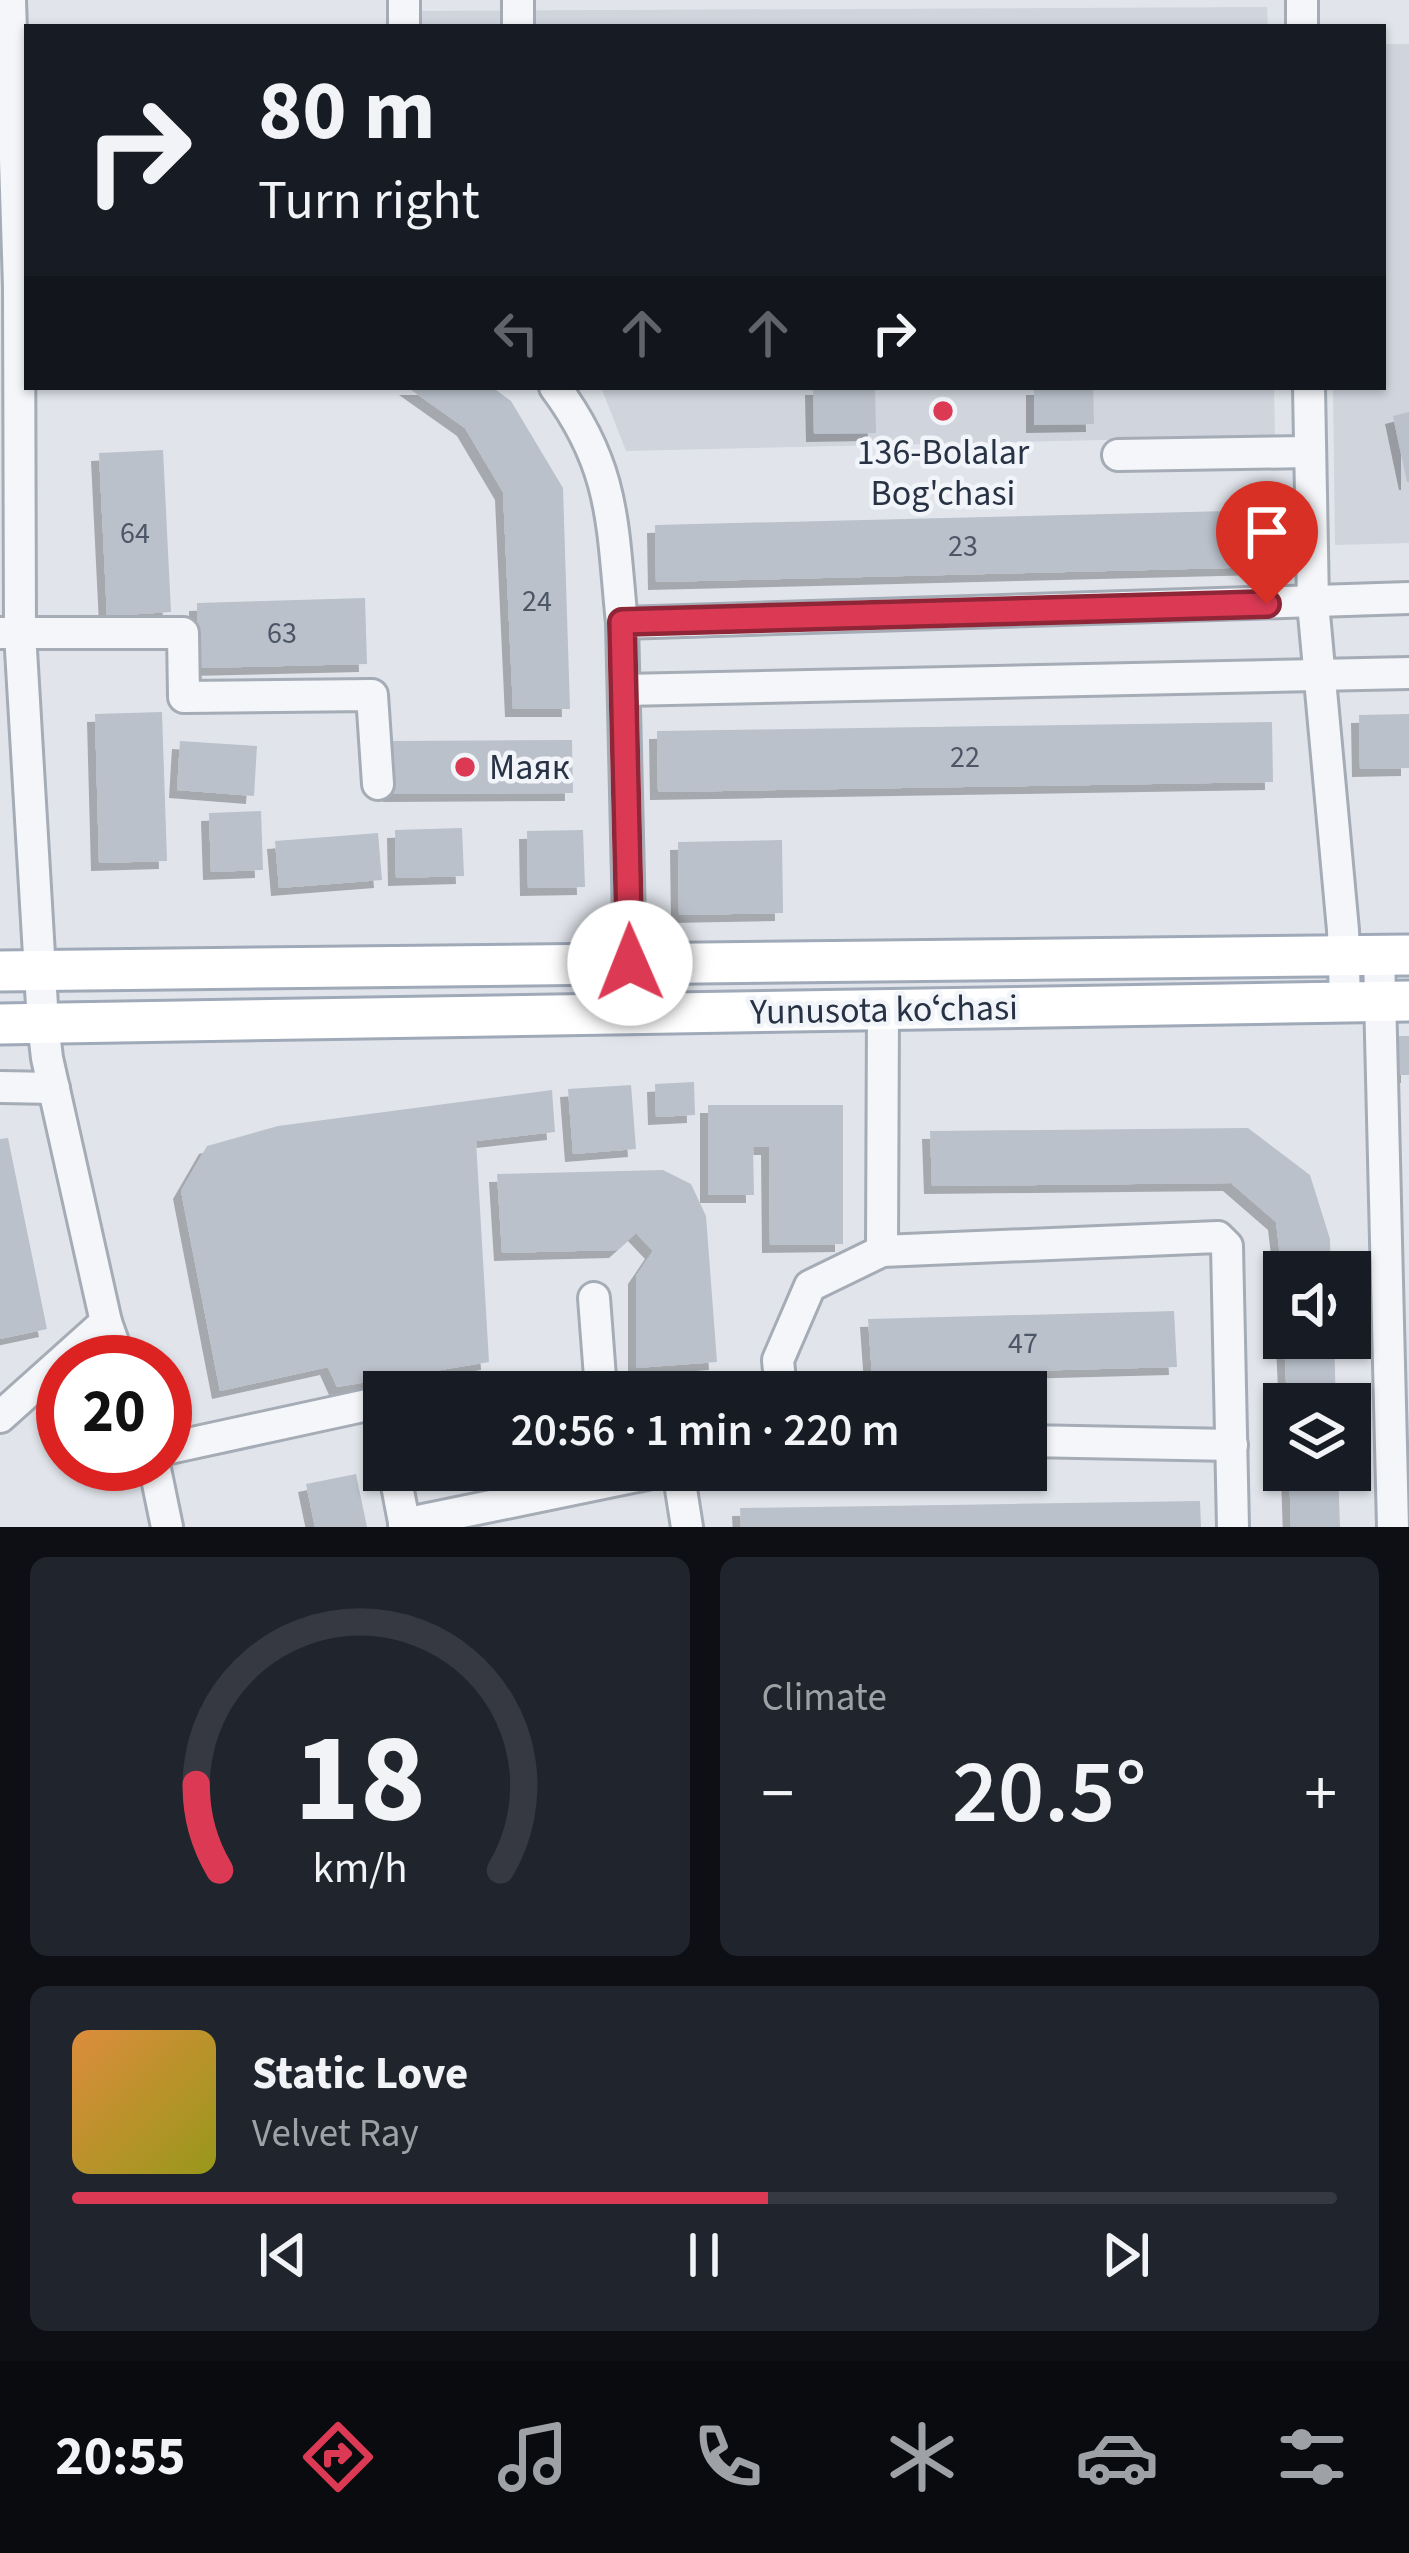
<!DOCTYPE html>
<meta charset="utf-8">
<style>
body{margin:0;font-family:"Source Sans 3",sans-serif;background:#20242c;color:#f1f3f6;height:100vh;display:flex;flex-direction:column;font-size:45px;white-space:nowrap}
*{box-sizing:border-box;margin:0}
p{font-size:39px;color:#9ea1a6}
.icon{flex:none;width:66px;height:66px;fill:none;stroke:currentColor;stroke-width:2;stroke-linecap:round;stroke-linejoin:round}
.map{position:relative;height:1527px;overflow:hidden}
.sheet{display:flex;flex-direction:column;gap:30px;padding:30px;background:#0d0f14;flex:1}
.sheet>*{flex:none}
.guide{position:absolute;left:24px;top:24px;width:1362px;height:366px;border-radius:0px;box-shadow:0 3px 9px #0004;background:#171b24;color:#f1f3f6;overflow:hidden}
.tools{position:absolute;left:1263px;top:1251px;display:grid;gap:24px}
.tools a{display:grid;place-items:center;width:108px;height:108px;border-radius:0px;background:#171b24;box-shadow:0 3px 9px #0004;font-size:60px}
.speed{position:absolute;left:36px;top:1335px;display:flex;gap:24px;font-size:60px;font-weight:700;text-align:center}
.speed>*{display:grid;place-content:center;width:156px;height:156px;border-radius:50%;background:#171b24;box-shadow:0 3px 9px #0004;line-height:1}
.speed .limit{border:18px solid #d22;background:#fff;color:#111}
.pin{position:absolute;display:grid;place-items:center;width:102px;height:102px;color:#fff;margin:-123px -51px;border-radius:50% 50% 50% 0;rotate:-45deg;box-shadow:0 0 12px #0007}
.pin .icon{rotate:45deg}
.me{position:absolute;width:132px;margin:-66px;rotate:359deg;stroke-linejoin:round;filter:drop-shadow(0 0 9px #0008)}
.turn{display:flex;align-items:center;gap:42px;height:252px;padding:0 36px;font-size:54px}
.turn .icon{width:156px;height:156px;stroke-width:2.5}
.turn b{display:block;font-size:84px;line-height:102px}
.lanes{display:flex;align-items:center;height:114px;padding:0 36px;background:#0003;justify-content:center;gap:60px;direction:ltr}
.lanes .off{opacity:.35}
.big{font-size:90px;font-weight:600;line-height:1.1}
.sheet .tile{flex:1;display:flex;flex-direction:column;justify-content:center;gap:18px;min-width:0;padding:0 42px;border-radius:18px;background:#20242c}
.sheet .dial{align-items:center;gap:0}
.dial svg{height:312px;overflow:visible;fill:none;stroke:#363941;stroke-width:7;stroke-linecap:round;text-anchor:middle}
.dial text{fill:#f1f3f6;stroke:none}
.song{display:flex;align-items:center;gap:36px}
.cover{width:144px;height:144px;border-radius:18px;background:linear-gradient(135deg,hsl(30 70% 55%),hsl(60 70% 35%))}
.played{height:12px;border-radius:6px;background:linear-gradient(90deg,#dc3a54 55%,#363941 55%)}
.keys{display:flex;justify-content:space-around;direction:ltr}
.heat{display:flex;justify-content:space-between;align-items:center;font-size:66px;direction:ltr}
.sheet .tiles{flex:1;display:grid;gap:30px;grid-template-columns:1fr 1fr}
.tile:last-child{grid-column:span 2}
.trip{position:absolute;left:363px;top:1371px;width:684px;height:120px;border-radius:0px;background:#171b24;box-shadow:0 3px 9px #0004;font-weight:600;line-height:120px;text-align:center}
.tab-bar{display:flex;height:192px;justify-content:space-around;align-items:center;background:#090b0e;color:#9ea1a6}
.tab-bar .icon{width:84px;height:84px}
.tab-bar .active{color:#dc3a54}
.tab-bar b{font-size:54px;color:#f1f3f6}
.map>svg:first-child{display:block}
.built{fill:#cfd4dd}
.building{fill:#bac1cb;filter:url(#shadow)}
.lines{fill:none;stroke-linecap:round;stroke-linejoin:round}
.minor-casing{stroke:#a5acb6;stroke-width:36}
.major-casing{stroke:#9fa9b8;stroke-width:45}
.minor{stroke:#f4f6f9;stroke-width:30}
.major{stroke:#fff;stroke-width:39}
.route-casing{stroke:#8f2637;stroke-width:30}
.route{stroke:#dc3a54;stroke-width:21}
.poi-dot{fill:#dc3a54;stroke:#f1f4f8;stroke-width:4.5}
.labels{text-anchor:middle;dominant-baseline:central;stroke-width:9;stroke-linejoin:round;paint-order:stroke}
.number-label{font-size:30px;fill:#4c5666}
.poi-label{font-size:36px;fill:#273245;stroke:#f1f4f8}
.street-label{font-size:36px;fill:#273245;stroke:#f1f4f8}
</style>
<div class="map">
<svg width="1409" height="1527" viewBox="0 0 1409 1527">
<defs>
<filter id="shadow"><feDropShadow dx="-8" dy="8" stdDeviation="0" flood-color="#0004"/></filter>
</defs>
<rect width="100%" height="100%" fill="#e1e5eb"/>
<g class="built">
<path d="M1267 7 1268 27H418V11Z"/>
<path d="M1383 44H1409V543L1335 545 1333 387H1383Z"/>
<path d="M601 387H1274L1275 436 626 451Z"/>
</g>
<g class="building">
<path d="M407 387H492L511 401 563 488 570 709H513L503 492 465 428Z"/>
<path d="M813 387H875L876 433 814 434Z"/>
<path d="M1034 387H1093L1094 424 1034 425Z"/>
<path d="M1409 412V482H1407L1393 416Z"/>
<path d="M163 450 171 612 107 616 99 453Z"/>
<path d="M1269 510 1270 567 656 582 655 525Z"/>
<path d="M365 598 367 664 198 668 197 603Z"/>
<path d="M162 712 167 861 99 863 95 714Z"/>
<path d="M1409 714V768L1360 769 1359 715Z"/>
<path d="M1272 722 1273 782 658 792 657 731Z"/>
<path d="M572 740 573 793 391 794V741Z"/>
<path d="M180 741 257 746 254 796 177 790Z"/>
<path d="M261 811 263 870 211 872 209 813Z"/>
<path d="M462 828 464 876 396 878 395 830Z"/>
<path d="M583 830 585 887 528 888 527 831Z"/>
<path d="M378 833 382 880 279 888 275 841Z"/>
<path d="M782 840 783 913 679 915 678 842Z"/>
<path d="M1396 1036H1409V1075H1398Z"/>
<path d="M694 1082 695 1115 656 1117 655 1084Z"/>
<path d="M631 1085 636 1149 573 1154 568 1089Z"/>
<path d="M552 1090 555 1132 476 1141 489 1362 337 1387 328 1367 220 1391 181 1191 207 1146 278 1126Z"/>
<path d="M708 1105H843V1244L770 1245 769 1147H753L754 1195H708Z"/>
<path d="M1248 1128 1310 1175 1330 1239 1331 1272H1282L1276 1222 1231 1183 932 1186 930 1131Z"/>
<path d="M8 1138 47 1329 0 1339V1139Z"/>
<path d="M663 1170 691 1184 706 1216 717 1362 636 1368V1276L653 1251 636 1233 617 1250 502 1253 497 1174Z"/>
<path d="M1174 1311 1177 1367 872 1375 868 1319Z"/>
<path d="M1284 1338H1334L1336 1404H1287Z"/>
<path d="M1289 1470H1338L1340 1527H1291Z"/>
<path d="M356 1474 367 1527H315L306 1484Z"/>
<path d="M1200 1501 1201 1527H741L740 1508Z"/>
</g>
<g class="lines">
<g class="minor-casing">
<g id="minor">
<path d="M10 0 19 287 20 633 43 1023 47 1058 106 1322 120 1362"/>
<path d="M518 0V27"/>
<path d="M1302 0V27"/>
<path d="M404 27V0"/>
<path d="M555 387C616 469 612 526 622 623"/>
<path d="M1309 387 1313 603 1343 930 1345 1002"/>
<path d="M1118 455 1310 452"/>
<path d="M0 633H183L184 697 372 695 378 784"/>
<path d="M624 690 1409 673"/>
<path d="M1379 955 1393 1527"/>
<path d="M630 963 622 623 1409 598"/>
<path d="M0 1087 54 1088"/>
<path d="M882 1251 883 1011"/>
<path d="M594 1298 600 1377 608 1392"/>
<path d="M781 1392 778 1360 810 1286 882 1251 1218 1237 1227 1246 1233 1527"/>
<path d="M0 1417 106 1322"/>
<path d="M1026 1441 1232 1445"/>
<path d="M165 1449 372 1404 384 1417"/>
<path d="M154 1464 167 1527"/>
<path d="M394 1470 405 1527"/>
<path d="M678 1470 687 1527"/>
<path d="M404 1524 666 1470"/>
</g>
</g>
<g class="major-casing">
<g id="major">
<path d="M0 971 1409 955"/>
<path d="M0 1024 1409 1001"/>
</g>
</g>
<use href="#minor" class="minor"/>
<use href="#major" class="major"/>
</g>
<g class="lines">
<g class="route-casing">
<path id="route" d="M630 963 622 622 1267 604"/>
</g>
<use href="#route" class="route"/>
</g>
<g class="poi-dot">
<circle cx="943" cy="411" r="12"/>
<circle cx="465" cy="767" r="12"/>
</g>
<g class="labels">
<g class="number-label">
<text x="135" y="533">64</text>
<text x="963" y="546">23</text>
<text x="537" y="601">24</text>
<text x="282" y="633">63</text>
<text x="965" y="757">22</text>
<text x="1023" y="1343">47</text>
</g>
<g class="poi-label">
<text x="943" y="452">136-Bolalar<tspan x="943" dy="41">Bog'chasi</tspan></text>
<text x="489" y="767" text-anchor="start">Маяк</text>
</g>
<g class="street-label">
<text transform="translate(884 1010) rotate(-1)">Yunusota koʻchasi</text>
</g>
</g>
</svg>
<div class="tools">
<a><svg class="icon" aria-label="sound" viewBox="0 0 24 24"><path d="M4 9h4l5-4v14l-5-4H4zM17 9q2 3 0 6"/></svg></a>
<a><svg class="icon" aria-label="layers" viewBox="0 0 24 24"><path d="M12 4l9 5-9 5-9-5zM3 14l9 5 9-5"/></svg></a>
</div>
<div class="speed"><div class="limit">20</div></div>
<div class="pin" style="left:1267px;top:604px;background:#d93025"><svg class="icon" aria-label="arrive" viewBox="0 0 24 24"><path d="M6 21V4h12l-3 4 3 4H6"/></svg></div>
<svg class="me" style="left:630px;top:963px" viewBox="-20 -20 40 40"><circle r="19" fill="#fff"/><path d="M0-13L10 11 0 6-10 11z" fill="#dc3a54"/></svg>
<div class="trip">20:56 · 1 min · 220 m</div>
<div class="guide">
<div class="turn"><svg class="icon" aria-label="right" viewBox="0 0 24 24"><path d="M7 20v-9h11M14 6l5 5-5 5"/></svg><div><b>80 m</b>Turn right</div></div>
<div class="lanes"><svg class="icon off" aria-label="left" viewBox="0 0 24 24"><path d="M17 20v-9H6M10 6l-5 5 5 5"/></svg><svg class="icon off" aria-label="ahead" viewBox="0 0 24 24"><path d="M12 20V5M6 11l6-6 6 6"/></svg><svg class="icon off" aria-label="ahead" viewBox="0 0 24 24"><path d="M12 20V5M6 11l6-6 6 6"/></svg><svg class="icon" aria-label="right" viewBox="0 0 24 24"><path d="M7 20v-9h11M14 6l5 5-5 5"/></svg></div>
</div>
</div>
<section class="sheet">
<div class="tiles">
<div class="tile dial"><svg viewBox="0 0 100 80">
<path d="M14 69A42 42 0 1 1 86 69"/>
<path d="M14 69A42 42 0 0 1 8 47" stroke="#dc3a54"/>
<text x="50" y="56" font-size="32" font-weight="700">18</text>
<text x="50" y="72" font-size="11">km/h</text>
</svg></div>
<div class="tile"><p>Climate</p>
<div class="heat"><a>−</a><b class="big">20.5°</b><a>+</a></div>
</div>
<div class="tile">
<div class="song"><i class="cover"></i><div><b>Static Love</b><p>Velvet Ray</p></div></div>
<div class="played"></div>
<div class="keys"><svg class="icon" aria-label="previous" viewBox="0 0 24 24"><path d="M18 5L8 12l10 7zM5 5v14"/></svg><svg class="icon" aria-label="pause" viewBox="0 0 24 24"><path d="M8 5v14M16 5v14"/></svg><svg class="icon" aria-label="next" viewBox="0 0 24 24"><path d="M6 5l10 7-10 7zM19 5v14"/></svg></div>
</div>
</div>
</section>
<nav class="tab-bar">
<b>20:55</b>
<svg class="icon active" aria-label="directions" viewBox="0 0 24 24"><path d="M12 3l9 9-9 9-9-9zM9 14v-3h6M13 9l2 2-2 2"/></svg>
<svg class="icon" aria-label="music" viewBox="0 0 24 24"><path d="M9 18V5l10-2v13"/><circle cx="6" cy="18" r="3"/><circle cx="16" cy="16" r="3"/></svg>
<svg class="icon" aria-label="phone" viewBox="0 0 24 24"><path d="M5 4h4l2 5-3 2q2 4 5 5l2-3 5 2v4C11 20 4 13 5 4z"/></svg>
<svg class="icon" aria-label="climate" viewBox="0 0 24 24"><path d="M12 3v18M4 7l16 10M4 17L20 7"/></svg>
<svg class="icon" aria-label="car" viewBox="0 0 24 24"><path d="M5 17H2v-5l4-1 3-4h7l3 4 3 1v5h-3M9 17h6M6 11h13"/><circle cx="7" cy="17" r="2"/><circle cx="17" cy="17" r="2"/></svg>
<svg class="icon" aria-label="filters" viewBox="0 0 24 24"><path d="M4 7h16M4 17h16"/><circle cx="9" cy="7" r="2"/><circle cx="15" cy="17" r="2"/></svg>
</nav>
